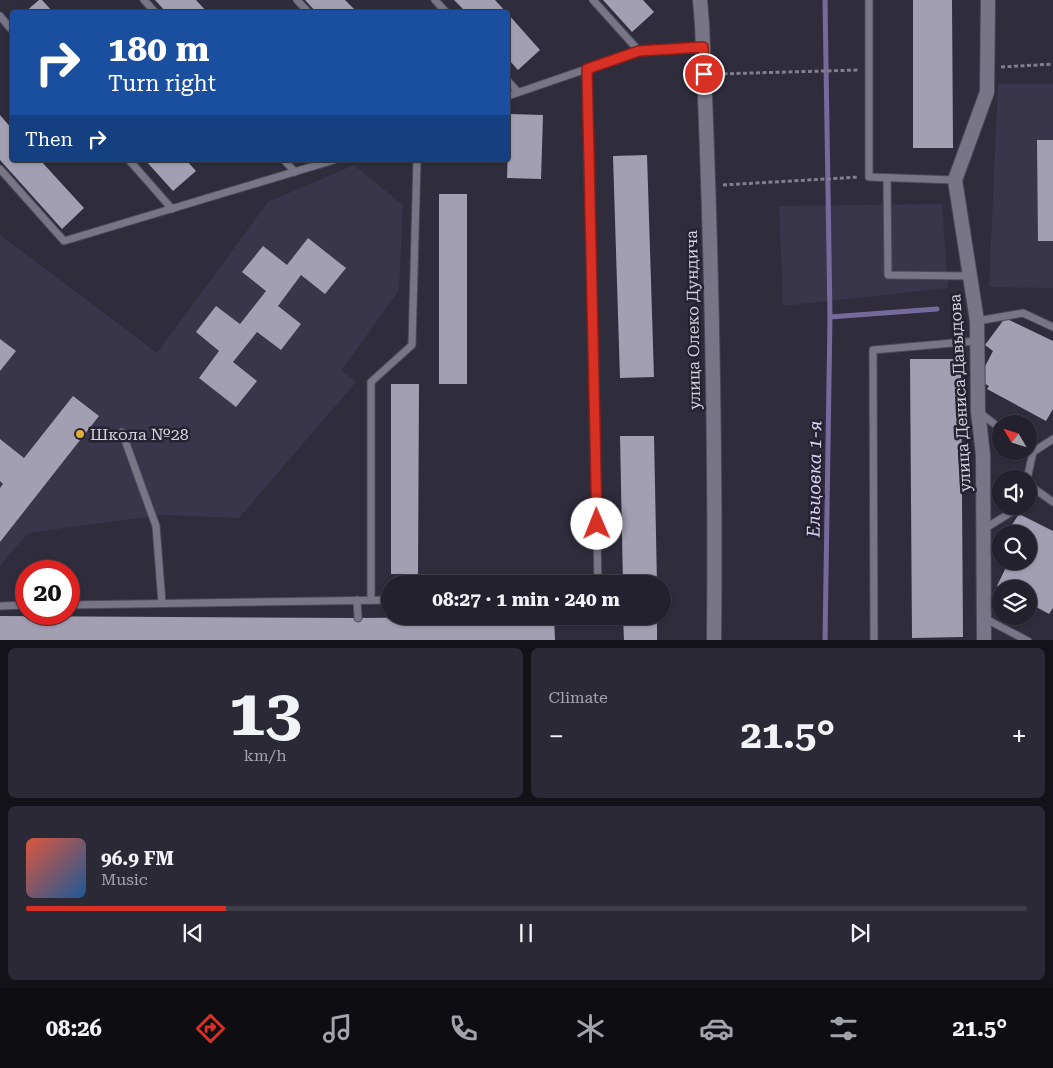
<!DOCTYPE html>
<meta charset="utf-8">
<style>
body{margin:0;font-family:"Roboto Serif",serif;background:#2b2935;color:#f1f3f6;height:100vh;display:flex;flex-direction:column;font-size:19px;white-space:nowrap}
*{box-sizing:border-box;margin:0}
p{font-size:16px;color:#a3a3aa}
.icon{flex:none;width:28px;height:28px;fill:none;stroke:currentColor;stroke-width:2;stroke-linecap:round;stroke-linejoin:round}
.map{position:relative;height:640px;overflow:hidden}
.side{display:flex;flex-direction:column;gap:8px;padding:8px;background:#131219;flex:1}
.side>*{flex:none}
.hud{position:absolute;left:10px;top:10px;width:500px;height:152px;border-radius:5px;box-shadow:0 1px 4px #0004,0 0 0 1px #403e49;background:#1a4fa0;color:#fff;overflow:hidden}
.needle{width:32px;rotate:308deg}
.buttons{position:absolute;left:992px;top:415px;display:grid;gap:10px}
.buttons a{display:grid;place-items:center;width:45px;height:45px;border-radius:50%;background:#23212d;box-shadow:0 1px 4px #0004,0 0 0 1px #403e49;font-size:25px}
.speed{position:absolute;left:15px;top:560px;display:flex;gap:10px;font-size:25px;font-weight:700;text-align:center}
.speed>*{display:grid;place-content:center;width:65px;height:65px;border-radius:50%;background:#23212d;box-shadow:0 1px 4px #0004,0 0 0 1px #403e49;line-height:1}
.speed .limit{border:8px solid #d22;background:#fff;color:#111}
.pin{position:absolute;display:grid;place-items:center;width:42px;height:42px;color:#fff;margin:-21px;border:2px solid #fff;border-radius:50%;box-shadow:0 1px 5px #0007}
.me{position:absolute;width:55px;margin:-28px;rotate:359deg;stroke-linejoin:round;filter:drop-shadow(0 0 4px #0008)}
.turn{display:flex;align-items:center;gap:18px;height:105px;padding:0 15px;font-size:22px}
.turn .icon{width:65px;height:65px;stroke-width:2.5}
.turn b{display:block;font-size:35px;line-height:42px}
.then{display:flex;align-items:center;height:48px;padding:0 15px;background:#0003;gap:10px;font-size:19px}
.big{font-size:38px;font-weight:700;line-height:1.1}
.side .tile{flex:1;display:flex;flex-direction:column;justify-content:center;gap:8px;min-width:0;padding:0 18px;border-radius:8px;background:#2b2935}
.side .dial{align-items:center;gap:0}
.dial b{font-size:65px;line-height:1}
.song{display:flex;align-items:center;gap:15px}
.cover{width:60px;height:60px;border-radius:8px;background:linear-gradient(135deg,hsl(10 70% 55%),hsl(210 70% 35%))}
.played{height:5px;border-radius:2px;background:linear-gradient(90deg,#d93025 20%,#403e49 20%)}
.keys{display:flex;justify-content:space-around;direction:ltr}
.heat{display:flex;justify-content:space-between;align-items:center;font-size:28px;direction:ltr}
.side .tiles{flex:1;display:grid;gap:8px;grid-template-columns:1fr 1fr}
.tile:last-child{grid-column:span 2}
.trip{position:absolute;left:381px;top:575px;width:290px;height:50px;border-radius:25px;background:#23212d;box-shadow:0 1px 4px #0004,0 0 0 1px #403e49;font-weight:700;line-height:50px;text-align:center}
.tab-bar{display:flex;height:80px;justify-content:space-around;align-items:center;background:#0e0d12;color:#a3a3aa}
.tab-bar .icon{width:35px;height:35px}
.tab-bar .active{color:#d93025}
.tab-bar b{font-size:22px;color:#f1f3f6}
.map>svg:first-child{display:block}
.built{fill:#39354b}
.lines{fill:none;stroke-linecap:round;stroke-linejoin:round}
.stream{stroke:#756a9c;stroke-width:5}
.building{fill:#a39fb3}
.service-casing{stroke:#4c4a57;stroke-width:9}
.minor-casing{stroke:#4c4a57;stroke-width:16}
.path{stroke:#817f8c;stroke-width:3;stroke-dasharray:4 2.5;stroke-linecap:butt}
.service{stroke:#787587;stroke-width:7}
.minor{stroke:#787587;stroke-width:14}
.route-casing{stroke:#8d1f18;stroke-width:12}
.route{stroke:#d93025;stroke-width:9}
.poi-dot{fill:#e2ae34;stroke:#252231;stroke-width:2}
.labels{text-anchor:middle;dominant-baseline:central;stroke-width:5;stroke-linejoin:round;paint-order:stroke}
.street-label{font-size:16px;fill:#d6d4de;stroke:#252231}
.poi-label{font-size:16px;fill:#d6d4de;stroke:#252231;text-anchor:start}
.water-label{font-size:18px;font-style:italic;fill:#dad4f4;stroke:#252231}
</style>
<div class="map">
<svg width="1053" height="641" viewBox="0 0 1053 641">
<rect width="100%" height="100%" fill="#2f2c3c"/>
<g class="built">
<path d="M998 84H1053V288L989 287Z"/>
<path d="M354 165 403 205 399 290 342 370 356 382 239 518 162 515 28 533 0 566V235L157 353 268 202Z"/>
<path d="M942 204 948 288 783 306 779 206Z"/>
</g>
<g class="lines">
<g class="stream">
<path d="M825 0 830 317"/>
<path d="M825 641 830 317 937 309"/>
</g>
</g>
<g class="building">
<path d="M39 0H42L53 12H25Z"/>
<path d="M155 0H196L207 12H166Z"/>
<path d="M305 0H345L357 12H316Z"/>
<path d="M454 0H495L506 12H466Z"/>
<path d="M603 0H643L654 12 632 32Z"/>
<path d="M913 0H952L953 148H913Z"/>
<path d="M508 14 540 50 518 70 508 59Z"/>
<path d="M509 114 543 115 541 179 507 178Z"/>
<path d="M0 115 12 129V160H40L84 208 62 229 0 160Z"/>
<path d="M1037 140H1053V241H1038Z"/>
<path d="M647 155 654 377 620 378 613 156Z"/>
<path d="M145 160H186L196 171 173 191Z"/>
<rect x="439" y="194" width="28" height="190"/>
<path d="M308 238 346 268 325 294 301 275 278 306 301 324 281 350 257 332 233 362 257 381 236 407 199 378 219 351 196 332 216 306 240 324 266 291 242 272 263 246 287 265Z"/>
<path d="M1005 318 1053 341V409L1046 421 987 389 989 386 978 380 993 351 985 345Z"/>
<path d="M0 339 16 351 0 371Z"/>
<path d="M910 359H961L963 637 912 638Z"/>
<path d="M391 384H419L418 574H391Z"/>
<path d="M73 396 99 416 0 542V488L3 484 0 481V439L24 458Z"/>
<path d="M620 436H654L657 584H623Z"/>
<path d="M1019 514 1053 531V608L1049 614 1029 603V589H1003L997 586 1009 561H1029V534H1006Z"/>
<path d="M0 616 358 618 554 616 555 641H0Z"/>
<path d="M623 616H657V641H624Z"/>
</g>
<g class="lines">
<g class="service-casing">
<g id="service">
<path d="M144 0 155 12"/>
<path d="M297 0 308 12"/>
<path d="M435 0 446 12"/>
<path d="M593 0 639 51"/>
<path d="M869 0V177L955 180"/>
<path d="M0 16 12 30"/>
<path d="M587 69 598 584"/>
<path d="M508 81 518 92"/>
<path d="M508 96 639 51 703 47"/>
<path d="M129 160 172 209"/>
<path d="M284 160 295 172"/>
<path d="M0 169 64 241 334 160"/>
<path d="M887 178 888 275 970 276"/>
<path d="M977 321 1023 313 1053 327"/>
<path d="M980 413 1001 429"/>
<path d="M122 432 156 526 162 603"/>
<path d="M1029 449 1033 452 1053 439"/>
<path d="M1027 479 1033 452"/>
<path d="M1029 485 1053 502"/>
<path d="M984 529 1015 510 1017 506"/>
<path d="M357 600 358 618"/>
<path d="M371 600V382L412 345 417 160"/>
<path d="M69 605 390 600"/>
<path d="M0 606 26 605"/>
<path d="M984 618 1028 641"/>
<path d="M874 641 873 350 976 341"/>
</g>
</g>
<g class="minor-casing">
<g id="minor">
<path d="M700 0 702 24C711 229 716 435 714 641"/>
<path d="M984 641 983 455 978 411 977 321 955 180 987 92 988 0"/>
</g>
</g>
<g class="path">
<path d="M1001 67 1053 64"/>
<path d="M717 74 859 70"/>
<path d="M723 185 859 177"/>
</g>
<use href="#service" class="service"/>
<use href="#minor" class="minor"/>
</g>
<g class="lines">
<g class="route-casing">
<path id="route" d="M597 524 587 69 639 51 703 47 704 74"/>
</g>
<use href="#route" class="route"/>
</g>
<circle class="poi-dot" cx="80" cy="434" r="5"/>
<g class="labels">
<g class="street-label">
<text transform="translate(693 320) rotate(-91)">улица Олеко Дундича</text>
<text transform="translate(960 393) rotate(-93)">улица Дениса Давыдова</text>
</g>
<g class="poi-label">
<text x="90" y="434">Школа №28</text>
</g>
<g class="water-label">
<text transform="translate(814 479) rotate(-89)">Ельцовка 1-я</text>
</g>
</g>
</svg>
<div class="buttons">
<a><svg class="needle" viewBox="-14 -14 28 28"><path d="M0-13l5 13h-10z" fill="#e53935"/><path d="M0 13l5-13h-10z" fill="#a3a3aa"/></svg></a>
<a><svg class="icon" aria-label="sound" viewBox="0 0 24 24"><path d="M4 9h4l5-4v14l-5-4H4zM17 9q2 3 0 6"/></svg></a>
<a><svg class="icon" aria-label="search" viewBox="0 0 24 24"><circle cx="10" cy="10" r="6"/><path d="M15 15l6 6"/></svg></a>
<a><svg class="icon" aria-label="layers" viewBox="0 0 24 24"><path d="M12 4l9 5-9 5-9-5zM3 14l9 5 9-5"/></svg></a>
</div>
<div class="speed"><div class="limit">20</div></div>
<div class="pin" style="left:704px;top:74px;background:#d93025"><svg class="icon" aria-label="arrive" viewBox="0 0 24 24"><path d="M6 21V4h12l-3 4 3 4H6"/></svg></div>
<svg class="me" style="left:597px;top:524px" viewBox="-20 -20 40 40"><circle r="19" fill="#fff"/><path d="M0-13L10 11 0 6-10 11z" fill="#d93025"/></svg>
<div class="trip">08:27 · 1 min · 240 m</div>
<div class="hud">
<div class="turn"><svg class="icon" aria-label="right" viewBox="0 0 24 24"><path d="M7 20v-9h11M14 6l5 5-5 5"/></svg><div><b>180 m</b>Turn right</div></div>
<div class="then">Then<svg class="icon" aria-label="right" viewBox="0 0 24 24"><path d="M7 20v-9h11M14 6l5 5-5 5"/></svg></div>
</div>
</div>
<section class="side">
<div class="tiles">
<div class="tile dial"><b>13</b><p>km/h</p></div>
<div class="tile"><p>Climate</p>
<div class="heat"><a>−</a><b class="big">21.5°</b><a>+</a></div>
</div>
<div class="tile">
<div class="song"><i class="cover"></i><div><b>96.9 FM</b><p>Music</p></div></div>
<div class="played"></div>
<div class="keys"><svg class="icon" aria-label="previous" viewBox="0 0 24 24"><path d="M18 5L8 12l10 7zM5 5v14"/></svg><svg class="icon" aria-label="pause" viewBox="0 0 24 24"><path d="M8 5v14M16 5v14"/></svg><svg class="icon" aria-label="next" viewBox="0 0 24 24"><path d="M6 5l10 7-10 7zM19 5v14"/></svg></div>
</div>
</div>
</section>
<nav class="tab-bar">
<b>08:26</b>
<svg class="icon active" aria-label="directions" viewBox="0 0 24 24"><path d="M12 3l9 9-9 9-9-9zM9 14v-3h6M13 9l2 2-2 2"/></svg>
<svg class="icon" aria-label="music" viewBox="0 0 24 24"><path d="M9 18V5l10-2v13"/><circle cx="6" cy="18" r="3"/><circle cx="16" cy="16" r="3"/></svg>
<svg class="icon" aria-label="phone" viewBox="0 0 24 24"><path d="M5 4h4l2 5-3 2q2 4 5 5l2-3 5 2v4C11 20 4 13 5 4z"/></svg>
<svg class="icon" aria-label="climate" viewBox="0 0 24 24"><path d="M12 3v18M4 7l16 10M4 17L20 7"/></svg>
<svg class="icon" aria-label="car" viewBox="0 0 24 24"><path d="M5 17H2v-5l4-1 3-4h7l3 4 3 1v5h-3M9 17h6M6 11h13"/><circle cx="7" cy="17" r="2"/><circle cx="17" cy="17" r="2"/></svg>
<svg class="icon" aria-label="filters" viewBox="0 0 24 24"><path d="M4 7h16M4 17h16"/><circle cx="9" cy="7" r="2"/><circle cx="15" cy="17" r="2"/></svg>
<b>21.5°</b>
</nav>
